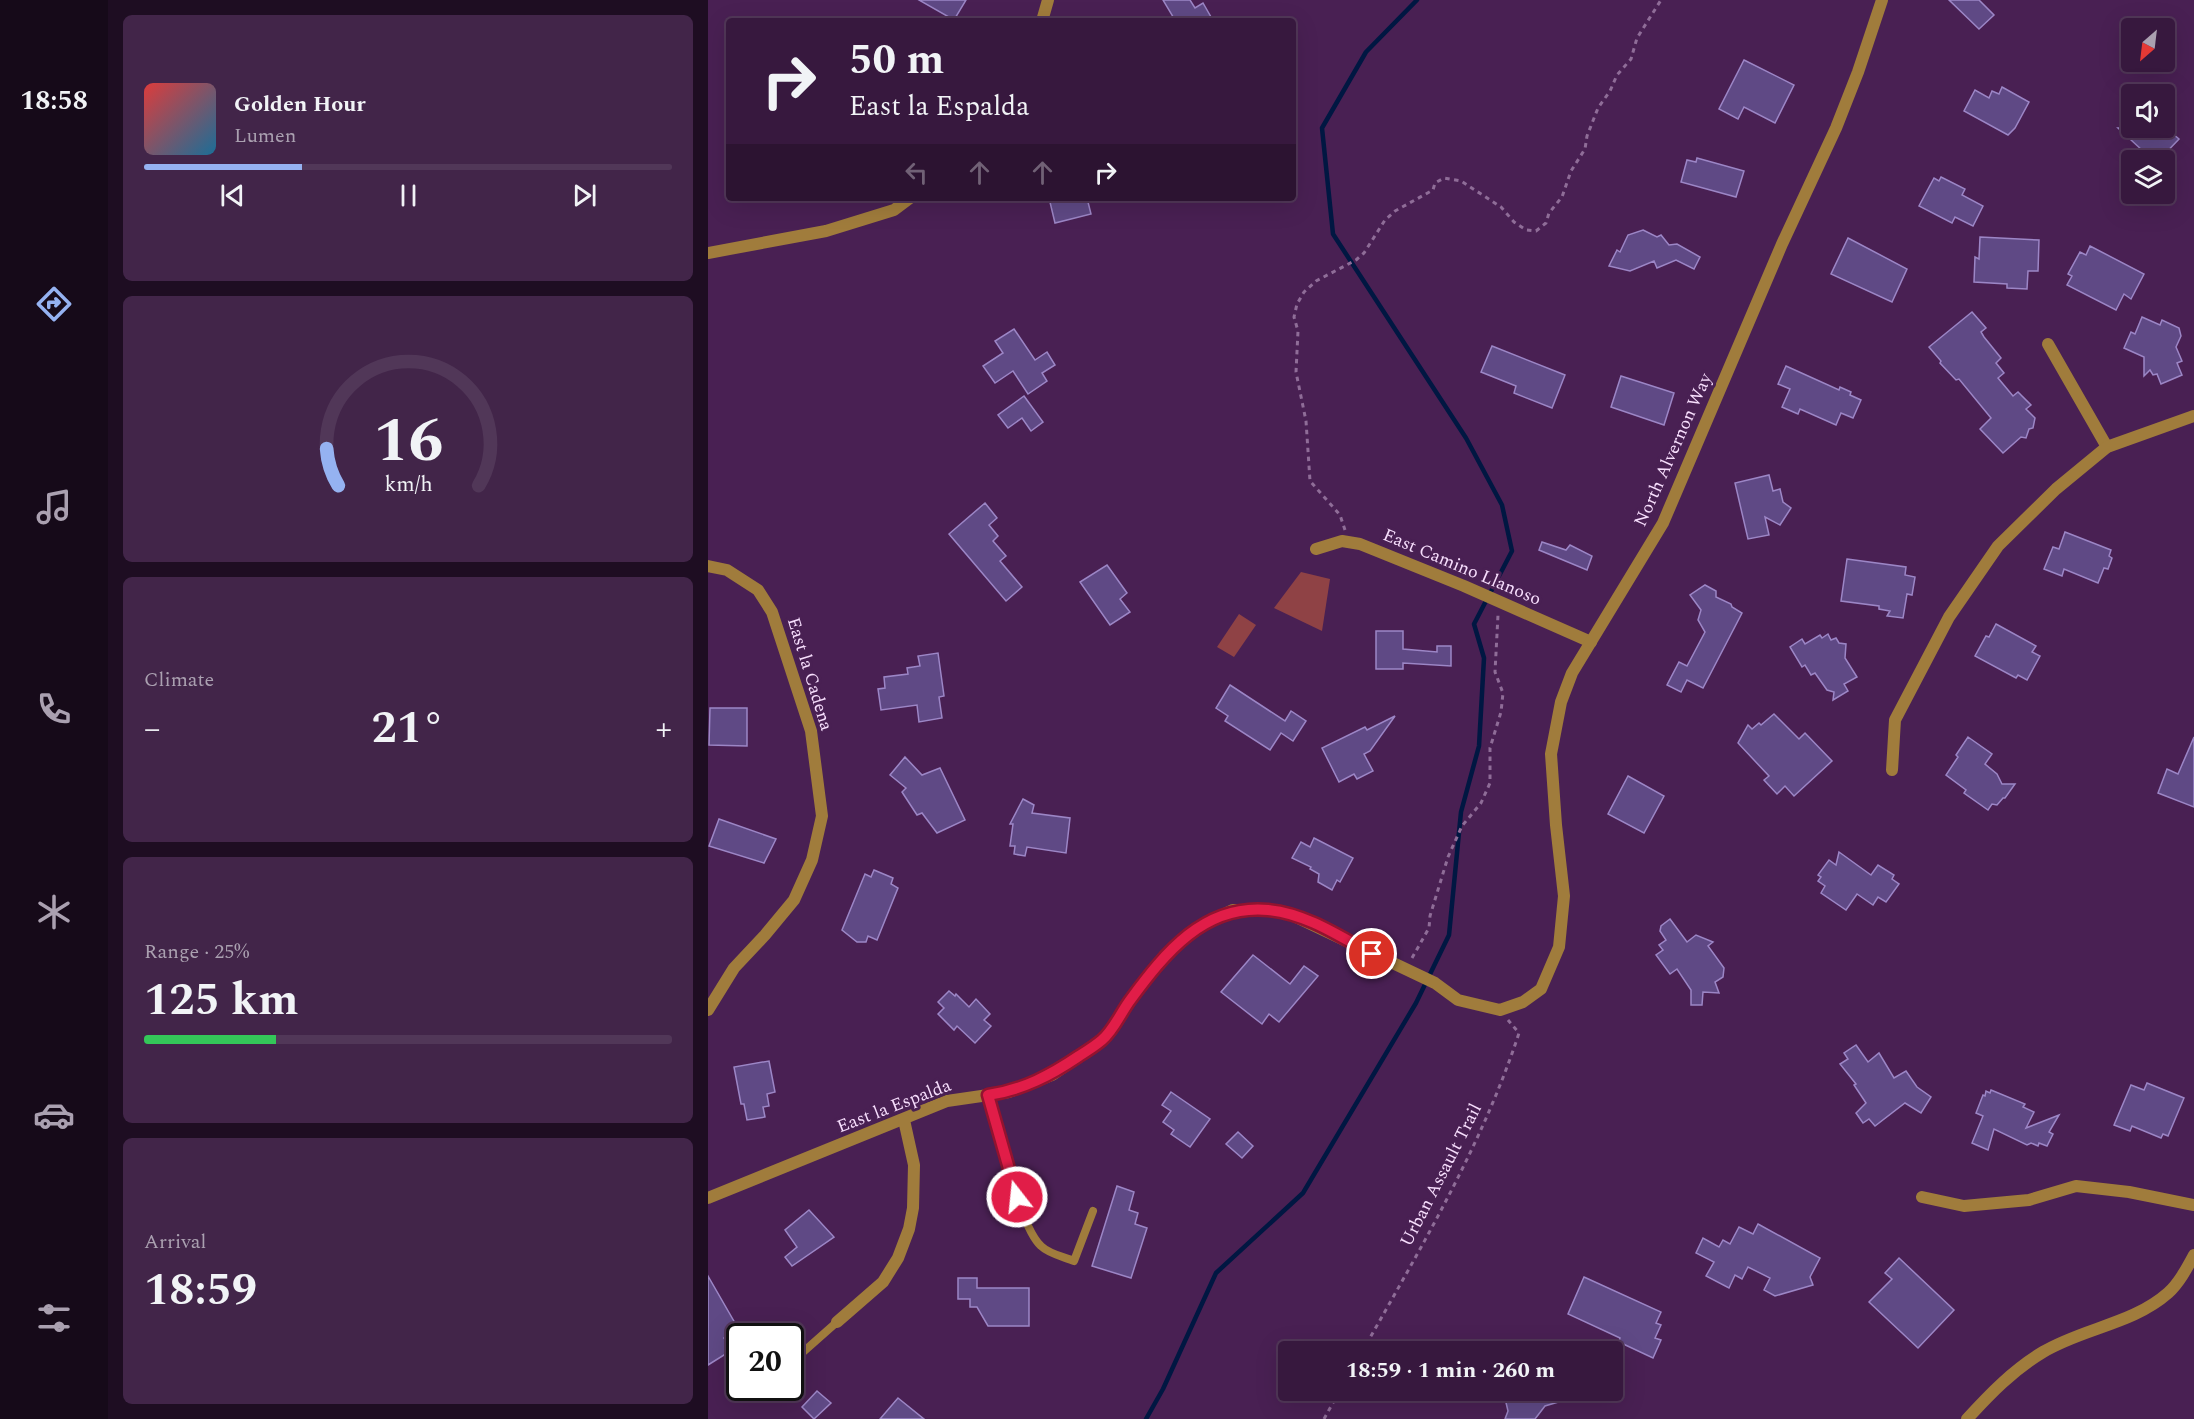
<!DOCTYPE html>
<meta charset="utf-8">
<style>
body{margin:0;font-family:Spectral,serif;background:#422549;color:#f1f3f6;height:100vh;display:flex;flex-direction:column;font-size:22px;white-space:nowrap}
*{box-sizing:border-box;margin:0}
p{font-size:20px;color:#aaa0b0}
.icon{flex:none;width:33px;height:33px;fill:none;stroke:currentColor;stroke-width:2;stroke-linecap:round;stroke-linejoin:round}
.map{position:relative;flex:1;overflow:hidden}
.panel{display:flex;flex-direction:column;gap:15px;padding:15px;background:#1e0d22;width:600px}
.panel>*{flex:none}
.banner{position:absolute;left:18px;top:18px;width:570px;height:183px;border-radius:6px;box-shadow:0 6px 24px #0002,0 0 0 2px #513758;background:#37183e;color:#f1f3f6;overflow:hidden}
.needle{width:39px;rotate:208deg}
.buttons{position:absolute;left:1413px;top:18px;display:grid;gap:12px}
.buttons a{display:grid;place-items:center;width:54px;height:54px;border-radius:6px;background:#37183e;box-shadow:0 6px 24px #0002,0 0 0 2px #513758;font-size:30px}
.speed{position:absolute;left:18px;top:1323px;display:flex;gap:12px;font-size:30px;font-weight:700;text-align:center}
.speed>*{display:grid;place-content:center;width:78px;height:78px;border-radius:50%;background:#37183e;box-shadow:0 6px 24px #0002,0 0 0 2px #513758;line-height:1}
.speed .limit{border:3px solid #111;border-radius:9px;background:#fff;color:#111}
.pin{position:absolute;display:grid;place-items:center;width:51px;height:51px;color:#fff;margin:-26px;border:3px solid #fff;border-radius:50%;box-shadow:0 2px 6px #0007}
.me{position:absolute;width:66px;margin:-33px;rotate:344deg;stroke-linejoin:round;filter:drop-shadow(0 0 4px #0008)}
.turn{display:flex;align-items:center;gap:21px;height:126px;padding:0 24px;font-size:27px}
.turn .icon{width:78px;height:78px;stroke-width:2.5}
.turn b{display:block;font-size:42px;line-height:51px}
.lanes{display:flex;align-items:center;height:57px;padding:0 24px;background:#0003;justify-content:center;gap:30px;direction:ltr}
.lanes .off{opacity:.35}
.big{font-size:45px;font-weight:700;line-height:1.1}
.panel .tile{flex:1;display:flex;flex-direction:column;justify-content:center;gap:9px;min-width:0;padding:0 21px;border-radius:9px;background:#422549}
.panel .dial{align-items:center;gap:0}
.dial svg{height:156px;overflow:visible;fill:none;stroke:#513758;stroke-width:7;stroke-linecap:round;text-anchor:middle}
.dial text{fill:#f1f3f6;stroke:none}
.song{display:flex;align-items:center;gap:18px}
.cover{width:72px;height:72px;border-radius:9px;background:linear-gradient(135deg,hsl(0 70% 55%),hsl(200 70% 35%))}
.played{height:6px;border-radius:3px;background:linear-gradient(90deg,#95b2f1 30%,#513758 30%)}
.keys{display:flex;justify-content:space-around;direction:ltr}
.heat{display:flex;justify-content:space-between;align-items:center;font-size:33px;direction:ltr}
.charge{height:9px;border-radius:4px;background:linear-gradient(90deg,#34c759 25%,#513758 0)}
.trip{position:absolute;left:570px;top:1341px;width:345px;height:60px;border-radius:6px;background:#37183e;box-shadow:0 6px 24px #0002,0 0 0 2px #513758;font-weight:700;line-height:60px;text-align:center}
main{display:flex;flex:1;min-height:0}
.menu{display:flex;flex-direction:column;width:108px;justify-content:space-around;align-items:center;background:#160a19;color:#aaa0b0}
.menu .icon{width:42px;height:42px}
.menu .active{color:#95b2f1}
.menu b{font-size:27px;color:#f1f3f6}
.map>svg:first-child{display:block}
.green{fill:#8f4245}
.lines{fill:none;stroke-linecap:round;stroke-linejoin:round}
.stream{stroke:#001742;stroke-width:4.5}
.building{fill:#5f4985;stroke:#9c86c6;stroke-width:1.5}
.path{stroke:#8f6d98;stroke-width:3;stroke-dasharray:4.5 4.5;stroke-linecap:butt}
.lane{stroke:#a07c3c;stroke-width:8}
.street{stroke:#a07c3c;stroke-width:12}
.route-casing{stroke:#92132f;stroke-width:15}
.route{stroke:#e11d48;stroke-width:10}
.labels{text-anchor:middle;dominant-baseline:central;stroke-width:6;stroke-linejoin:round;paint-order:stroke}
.street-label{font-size:18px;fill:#f7defd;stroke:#492053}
</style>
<main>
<nav class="menu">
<b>18:58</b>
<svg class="icon active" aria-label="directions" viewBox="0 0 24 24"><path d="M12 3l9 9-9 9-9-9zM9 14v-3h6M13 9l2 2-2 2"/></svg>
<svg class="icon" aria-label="music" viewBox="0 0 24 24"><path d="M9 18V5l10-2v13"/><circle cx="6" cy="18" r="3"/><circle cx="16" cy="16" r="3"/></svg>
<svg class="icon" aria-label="phone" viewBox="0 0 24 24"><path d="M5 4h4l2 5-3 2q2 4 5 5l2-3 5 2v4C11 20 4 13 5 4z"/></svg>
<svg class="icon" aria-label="climate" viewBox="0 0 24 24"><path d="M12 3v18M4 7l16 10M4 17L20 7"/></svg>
<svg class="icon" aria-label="car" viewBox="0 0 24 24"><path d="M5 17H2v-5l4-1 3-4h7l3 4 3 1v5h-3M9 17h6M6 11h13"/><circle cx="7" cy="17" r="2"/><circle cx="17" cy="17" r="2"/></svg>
<svg class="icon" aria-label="filters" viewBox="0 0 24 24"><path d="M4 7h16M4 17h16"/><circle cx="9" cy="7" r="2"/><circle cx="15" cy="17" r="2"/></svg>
</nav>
<section class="panel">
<div class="tile">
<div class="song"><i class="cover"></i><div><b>Golden Hour</b><p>Lumen</p></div></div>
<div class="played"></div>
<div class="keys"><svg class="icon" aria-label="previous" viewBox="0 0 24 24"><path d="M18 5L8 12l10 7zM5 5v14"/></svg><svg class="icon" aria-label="pause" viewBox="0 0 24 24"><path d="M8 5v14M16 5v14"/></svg><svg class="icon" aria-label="next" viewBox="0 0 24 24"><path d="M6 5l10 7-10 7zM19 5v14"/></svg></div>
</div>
<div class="tile dial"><svg viewBox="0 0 100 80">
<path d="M14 69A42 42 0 1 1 86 69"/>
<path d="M14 69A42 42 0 0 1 8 50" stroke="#95b2f1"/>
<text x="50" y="56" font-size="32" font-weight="700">16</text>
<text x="50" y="72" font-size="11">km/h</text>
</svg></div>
<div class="tile"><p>Climate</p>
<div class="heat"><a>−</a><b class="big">21°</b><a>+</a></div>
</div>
<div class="tile"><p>Range · 25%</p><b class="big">125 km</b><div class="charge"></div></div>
<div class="tile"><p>Arrival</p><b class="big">18:59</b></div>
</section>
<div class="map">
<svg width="1486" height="1419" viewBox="0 0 1486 1419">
<rect width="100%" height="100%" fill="#492053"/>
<g class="green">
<path d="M593 572 622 579 614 631 566 608Z"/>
<path d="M531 614 548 625 526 657 509 647Z"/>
</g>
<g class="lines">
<path class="stream" d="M438 1419 455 1389 508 1273 595 1193 708 1003 741 935 753 812 771 746 776 658 766 624 804 551 794 505 758 438 625 234 614 128 658 52 709 0"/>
</g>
<g class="building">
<path d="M211 0H258L246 20Z"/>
<path d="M455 0H482L487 8 495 3 503 17 496 21H464L467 20Z"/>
<path d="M1241 0H1271L1286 15 1271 29Z"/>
<path d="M1036 60 1086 85 1067 123 1036 107 1030 119 1011 109Z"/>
<path d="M1294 87 1321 102 1307 128 1300 135 1256 111 1267 90 1281 98 1284 91 1291 94Z"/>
<path d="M1410 128H1458L1471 139 1451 160H1438L1431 155 1435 151Z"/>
<path d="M989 158 1036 171 1028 197 973 182 979 160 988 162Z"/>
<path d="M1233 177 1257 189 1254 195 1275 206 1265 226 1247 217 1244 223 1211 206 1226 178 1231 181Z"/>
<path d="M341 198H379L383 214 347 223Z"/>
<path d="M935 230 949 237 953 235 961 245 969 244 992 257 986 269 968 260 949 268 946 261 922 271 901 266 909 250 912 252 920 235Z"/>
<path d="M1272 237 1331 240 1330 271H1320L1319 289 1299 288V284L1266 282 1267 257 1271 259Z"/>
<path d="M1140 238 1199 269 1184 302 1123 274Z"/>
<path d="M1382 246 1436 274 1423 299 1416 294 1408 310 1359 285 1364 276 1360 274 1372 252 1378 255Z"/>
<path d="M1264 312 1278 328 1273 332 1276 337 1293 358 1288 363 1296 373 1290 378 1305 396 1310 392 1323 405 1318 409 1327 418 1325 428 1321 429 1318 438 1313 437 1295 453 1272 429 1283 418 1251 379 1248 380 1232 363 1233 361 1221 347Z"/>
<path d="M1434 317 1452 325 1454 320 1471 328 1473 336 1468 347 1474 361 1469 363 1474 375 1453 384 1449 374 1445 375 1442 370 1436 376V357L1416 348 1423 332 1427 334Z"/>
<path d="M306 329 327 360 339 352 347 365 334 373 339 381 320 394 305 371 287 383 275 366 295 353 287 341Z"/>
<path d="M784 346 857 375 844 408 806 393 808 386 773 372Z"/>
<path d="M1078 366 1131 390 1132 387 1143 392 1142 395 1153 400 1145 418 1133 413 1128 425 1092 409 1090 414 1074 407 1082 389 1070 384Z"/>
<path d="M913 376 966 393 956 425 903 407Z"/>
<path d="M316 396 335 422 323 431 314 418 300 428 290 415Z"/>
<path d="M1061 475 1065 491 1072 489 1075 502 1083 508 1072 525 1057 517 1061 535 1040 539 1027 483Z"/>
<path d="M277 503 289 518 281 525 290 536 285 541 298 556 292 561 314 587 298 601 241 534Z"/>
<path d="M1357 532 1403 550 1401 556 1404 558 1400 569 1396 568 1390 583 1356 569 1354 576 1336 569 1345 547 1351 549Z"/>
<path d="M834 542 858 550 862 545 884 556 879 570 831 550Z"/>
<path d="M1139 559 1198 567 1197 575 1207 577 1204 595 1199 594 1195 618 1179 616 1182 611 1171 609V606L1133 601Z"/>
<path d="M399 565 419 593 412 599 422 612 402 625 372 582Z"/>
<path d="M997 585 1008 591V597L1023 604 1024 607 1034 613 995 688 979 680 973 692 959 685 971 662 979 666 997 632 990 620 993 610 982 595Z"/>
<path d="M1288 624 1328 646 1324 652 1332 656 1319 680 1310 675 1308 678 1267 656 1278 636 1281 637Z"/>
<path d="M668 631H695V649L729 652V646H743V666L695 663V669H668Z"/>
<path d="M1120 634 1123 640 1128 638 1131 643 1138 644 1137 658 1149 677 1136 684 1140 691 1125 700 1126 692 1119 690 1107 673 1103 675 1097 665 1094 667 1082 647 1094 639 1097 644 1112 635 1114 638Z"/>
<path d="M230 653 236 696 231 697 234 718 211 722 209 705 173 710 170 689 177 688 176 677 200 674 199 668 212 666 210 656Z"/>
<path d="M522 685 577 721 583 711 598 721 585 741 573 733 562 750 517 721 520 716 508 708Z"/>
<path d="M2 708H39V746L1 745Z"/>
<path d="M1066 714 1091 739 1097 733 1124 761 1086 796 1077 786 1069 794 1056 780 1061 776 1030 743 1040 725 1044 729 1051 723 1053 725Z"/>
<path d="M687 716 662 751 656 754 665 771 649 779 646 774 631 782 614 748 657 727 659 730Z"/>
<path d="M1260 737 1284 754 1277 764 1289 774 1294 784H1307L1297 798H1295L1289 805 1284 804 1280 810 1256 793 1258 790 1238 775 1250 757 1248 755Z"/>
<path d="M1486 737V807L1450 793 1459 769 1470 774Z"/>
<path d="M197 757 214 775 232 768 257 820 229 833 214 813 209 815 194 792 198 788 182 775Z"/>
<path d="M920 776 956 796 936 833 900 814Z"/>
<path d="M315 799 326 805 324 813 362 818 358 853 319 847 317 856 306 854 307 846H302L305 824H302Z"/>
<path d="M11 819 68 839 56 863 1 846Z"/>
<path d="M606 838 645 858 632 882 629 880 624 890 610 882 611 874 602 869 603 867 584 858 593 842 602 847Z"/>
<path d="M1131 852 1163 875 1170 865 1186 875 1184 879 1191 884 1178 902 1170 897 1165 905 1149 894 1138 910 1113 893 1117 886 1110 881 1113 877 1110 875 1121 860 1128 865Z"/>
<path d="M166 870 185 878 183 884 190 888 169 940 160 936 158 942H149L134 930 157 874 163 877Z"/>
<path d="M962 919 979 942 988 935 1005 942 1000 946 1016 968 1015 977 1007 982 1011 993 995 992 994 1005H983V990L969 969 962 974 948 955 955 950 951 945 958 940 952 931 953 926Z"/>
<path d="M545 955 582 984 596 966 610 976 571 1022 561 1014 554 1024 513 992Z"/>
<path d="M241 991 247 996 248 994 261 1007 268 999 282 1014 276 1020 283 1026 267 1043 249 1026 246 1030 230 1014 236 1008 230 1002Z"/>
<path d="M1148 1045 1160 1062 1171 1053 1186 1078 1198 1071 1209 1087 1223 1097 1213 1113 1197 1103 1167 1126 1161 1119 1155 1123 1148 1113 1158 1103 1146 1085 1148 1084 1132 1064 1140 1059 1136 1053Z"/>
<path d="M61 1061 67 1092 59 1094 61 1106 55 1107 57 1117 39 1120 36 1104H33L26 1067Z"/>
<path d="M1439 1083 1476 1098 1460 1136 1455 1134 1453 1138 1424 1126 1422 1131 1406 1125 1423 1085 1436 1090Z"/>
<path d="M1283 1090 1317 1104 1315 1107 1326 1112 1318 1128 1351 1115 1341 1132 1345 1134 1339 1146 1331 1143 1330 1146 1323 1143 1319 1145 1286 1129 1280 1150 1264 1143 1275 1116 1268 1113 1275 1095 1277 1096 1278 1091 1282 1093Z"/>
<path d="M463 1092 502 1119 482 1147 463 1134 466 1130 455 1122 463 1111 454 1105Z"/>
<path d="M530 1132 545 1146 534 1158 518 1144Z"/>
<path d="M409 1186 426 1192 421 1210 430 1213 427 1224 439 1228 423 1278 384 1266Z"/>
<path d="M101 1210 126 1237 84 1266 77 1257 89 1247 77 1230Z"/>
<path d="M1050 1224 1112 1258 1102 1277 1105 1285 1067 1296 1056 1290 1062 1278 1040 1267 1034 1279 1027 1275 1021 1288 998 1276 1006 1262 988 1253 995 1238 1011 1247 1015 1240 1022 1244 1031 1227 1045 1234Z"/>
<path d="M1191 1258 1246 1310 1210 1348 1161 1302 1184 1279 1177 1273Z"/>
<path d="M0 1276 27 1323 18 1329 22 1335 16 1338 24 1350 0 1365Z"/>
<path d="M876 1277 953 1312 948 1323 953 1325 947 1338 953 1340 945 1358 911 1342 912 1338 860 1314Z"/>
<path d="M250 1278H269V1288H321V1326H280L269 1307H262V1299H250Z"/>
<path d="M795 1390H852L854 1401 837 1406 827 1419H797L800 1411Z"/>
<path d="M109 1391 123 1403 106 1419 94 1407Z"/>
<path d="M190 1398 216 1419H172Z"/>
</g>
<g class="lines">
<g class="path">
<path d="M637 530 632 515 602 481 598 421 588 372 590 331 586 317 589 304 596 292 608 281 648 260 656 253 677 220 687 211 725 190 727 183 736 178 753 181 793 207 806 222 818 230 828 231 838 223 841 213 854 197 863 171 877 149 879 136 890 108 902 91 909 75 923 59 929 38 953 0"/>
<path d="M704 958 721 928 722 916 740 857 754 826 773 803 782 783V748L793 712 795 693 787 672 790 615"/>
<path d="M654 1352C712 1249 774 1146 811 1033L800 1020"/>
<path d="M616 1419 632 1390"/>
</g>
<g class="lane">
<path d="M281 1095C290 1128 311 1226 333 1246 341 1254 356 1257 366 1261L385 1211"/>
<path d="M82 1367 94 1353 129 1322"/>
</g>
<g class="street">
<path d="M334 21 340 0"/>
<path d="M0 253 118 231 186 210 202 198"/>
<path d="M1340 344 1399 447"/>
<path d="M608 549 634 541 652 544 756 586 883 642"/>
<path d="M0 566 19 570 50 590 64 612 103 731 114 816 104 860 86 900 57 935 26 968 0 1010"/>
<path d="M1184 770 1187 720 1241 617 1290 546 1348 489 1399 447 1486 416"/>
<path d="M1214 1197 1256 1206 1321 1200 1368 1186 1421 1192 1486 1205"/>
<path d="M0 1198 239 1101 301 1092 344 1075 395 1040 423 1000 456 956 479 936 494 925 525 910H561L584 915 727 983 750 1000 792 1010 815 1002 833 989 851 947 856 896 848 825 843 754 853 702 864 673 955 523 1074 244 1128 128 1150 72 1174 0"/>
<path d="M129 1322 175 1282 190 1258 201 1229 205 1208 206 1165 196 1120"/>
<path d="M1259 1419C1282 1394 1305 1370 1335 1352 1375 1328 1425 1324 1460 1293 1471 1283 1479 1268 1486 1255"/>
</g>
</g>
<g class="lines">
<g class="route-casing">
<path id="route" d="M309 1197 280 1095C315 1090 343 1075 371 1056 379 1051 387 1046 394 1040 406 1030 413 1012 423 999 457 953 496 904 560 910 597 913 633 937 664 954"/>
</g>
<use href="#route" class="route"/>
</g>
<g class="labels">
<g class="street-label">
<text transform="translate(965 450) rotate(-66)">North Alvernon Way</text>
<text transform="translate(754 567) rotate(23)">East Camino Llanoso</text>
<text transform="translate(102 674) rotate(73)">East la Cadena</text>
<text transform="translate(186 1106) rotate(-21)">East la Espalda</text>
<text transform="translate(733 1175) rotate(-63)">Urban Assault Trail</text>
</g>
</g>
</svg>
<div class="buttons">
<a><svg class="needle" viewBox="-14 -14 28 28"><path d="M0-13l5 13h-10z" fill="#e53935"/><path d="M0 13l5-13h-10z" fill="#aaa0b0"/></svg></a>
<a><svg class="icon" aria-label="sound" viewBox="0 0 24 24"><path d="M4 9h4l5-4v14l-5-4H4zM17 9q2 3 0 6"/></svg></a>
<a><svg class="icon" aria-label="layers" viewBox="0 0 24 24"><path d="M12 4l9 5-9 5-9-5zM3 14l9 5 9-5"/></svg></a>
</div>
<div class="speed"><div class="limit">20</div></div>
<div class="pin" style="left:664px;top:954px;background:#d93025"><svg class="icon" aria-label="arrive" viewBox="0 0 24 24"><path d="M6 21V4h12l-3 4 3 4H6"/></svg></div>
<svg class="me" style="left:309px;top:1197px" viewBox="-20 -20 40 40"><circle r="17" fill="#e11d48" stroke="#fff" stroke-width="3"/><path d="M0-11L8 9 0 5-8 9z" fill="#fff"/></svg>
<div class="trip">18:59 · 1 min · 260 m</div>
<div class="banner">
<div class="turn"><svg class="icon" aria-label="right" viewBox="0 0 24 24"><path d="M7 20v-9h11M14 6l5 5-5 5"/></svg><div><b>50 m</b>East la Espalda</div></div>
<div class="lanes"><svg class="icon off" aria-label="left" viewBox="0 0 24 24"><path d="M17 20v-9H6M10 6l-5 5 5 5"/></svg><svg class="icon off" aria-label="ahead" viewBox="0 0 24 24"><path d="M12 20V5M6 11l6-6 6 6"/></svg><svg class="icon off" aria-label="ahead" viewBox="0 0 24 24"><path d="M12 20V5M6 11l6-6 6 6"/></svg><svg class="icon" aria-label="right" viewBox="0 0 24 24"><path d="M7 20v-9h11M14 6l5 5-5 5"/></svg></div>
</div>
</div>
</main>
